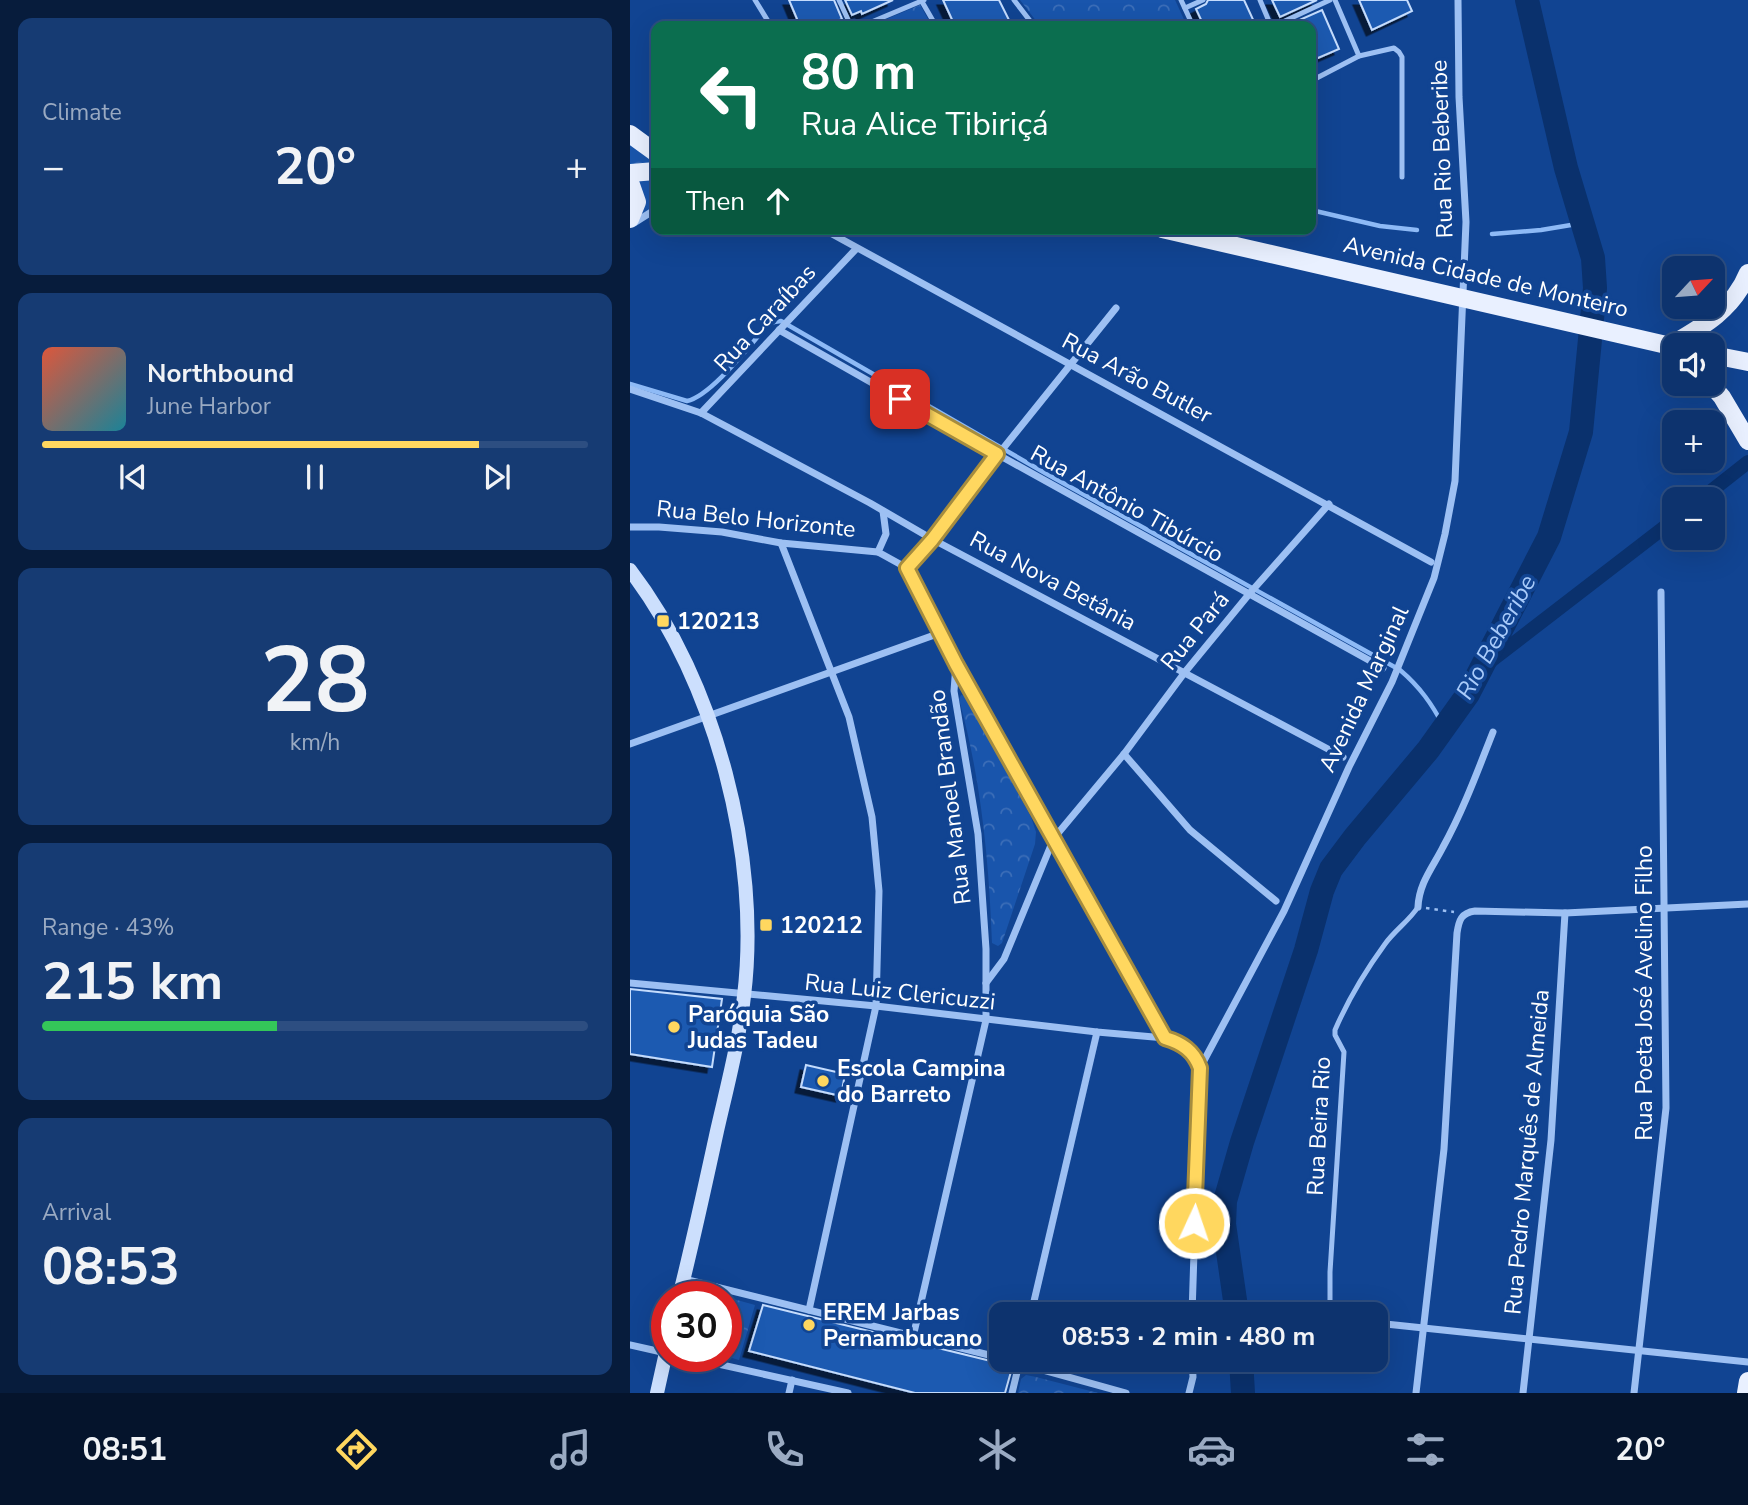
<!DOCTYPE html>
<meta charset="utf-8">
<style>
body{margin:0;font-family:"Nunito Sans",sans-serif;background:#163b73;color:#f1f3f6;height:100vh;display:flex;flex-direction:column;font-size:26px;white-space:nowrap}
*{box-sizing:border-box;margin:0}
p{font-size:23px;color:#9aaac2}
.icon{flex:none;width:38px;height:38px;fill:none;stroke:currentColor;stroke-width:2;stroke-linecap:round;stroke-linejoin:round}
.map{position:relative;flex:1;overflow:hidden}
.sheet{display:flex;flex-direction:column;gap:18px;padding:18px;background:#071c3c;width:630px}
.sheet>*{flex:none}
.guide{position:absolute;left:21px;top:21px;width:665px;height:214px;border-radius:14px;box-shadow:0 7px 28px #0002,0 0 0 2px #2d4e81;background:#0b6e4f;color:#fff;overflow:hidden}
.needle{width:46px;rotate:64deg}
.controls{position:absolute;left:1032px;top:256px;display:grid;gap:14px}
.controls a{display:grid;place-items:center;width:63px;height:63px;border-radius:14px;background:#0d336e;box-shadow:0 7px 28px #0002,0 0 0 2px #2d4e81;font-size:35px}
.speed{position:absolute;left:21px;top:1281px;display:flex;gap:14px;font-size:35px;font-weight:700;text-align:center}
.speed>*{display:grid;place-content:center;width:91px;height:91px;border-radius:50%;background:#0d336e;box-shadow:0 7px 28px #0002,0 0 0 2px #2d4e81;line-height:1}
.speed .limit{border:10px solid #d22;background:#fff;color:#111}
.pin{position:absolute;display:grid;place-items:center;width:60px;height:60px;color:#fff;margin:-30px;border-radius:14px;box-shadow:0 4px 10px #0006}
.me{position:absolute;width:77px;margin:-38px;rotate:3deg;stroke-linejoin:round;filter:drop-shadow(0 0 5px #0008)}
.turn{display:flex;align-items:center;gap:24px;height:147px;padding:0 35px;font-size:32px}
.turn .icon{width:91px;height:91px;stroke-width:2.5}
.turn b{display:block;font-size:49px;line-height:60px}
.then{display:flex;align-items:center;height:66px;padding:0 35px;background:#0003;gap:14px;font-size:26px}
.big{font-size:52px;font-weight:700;line-height:1.1}
.sheet .widget{flex:1;display:flex;flex-direction:column;justify-content:center;gap:10px;min-width:0;padding:0 24px;border-radius:14px;background:#163b73}
.sheet .dial{align-items:center;gap:0}
.dial b{font-size:91px;line-height:1}
.song{display:flex;align-items:center;gap:21px}
.cover{width:84px;height:84px;border-radius:10px;background:linear-gradient(135deg,hsl(10 70% 55%),hsl(190 70% 35%))}
.played{height:7px;border-radius:4px;background:linear-gradient(90deg,#ffd75f 80%,#2d4e81 80%)}
.keys{display:flex;justify-content:space-around;direction:ltr}
.heat{display:flex;justify-content:space-between;align-items:center;font-size:38px;direction:ltr}
.charge{height:10px;border-radius:5px;background:linear-gradient(90deg,#34c759 43%,#2d4e81 0)}
.trip{position:absolute;left:359px;top:1302px;width:399px;height:70px;border-radius:14px;background:#0d336e;box-shadow:0 7px 28px #0002,0 0 0 2px #2d4e81;font-weight:700;line-height:70px;text-align:center}
.menu{display:flex;height:112px;justify-content:space-around;align-items:center;background:#05142c;color:#9aaac2}
.menu .icon{width:49px;height:49px}
.menu .selected{color:#ffd75f}
.menu b{font-size:32px;color:#f1f3f6}
main{display:flex;flex:1;min-height:0}
.map>svg:first-child{display:block}
.park{fill:url(#park-crowns)}
.lines{fill:none;stroke-linecap:round;stroke-linejoin:round}
.stream{stroke:#8ebaf6;stroke-width:4.5}
.canal{stroke:#0a316d;stroke-width:14}
.river{stroke:#0a316d;stroke-width:24}
.building{fill:#1f5ab1;stroke:#c4dcfd;stroke-width:2;filter:url(#shadow)}
.path{stroke:#9dc0f3;stroke-width:2.5;stroke-dasharray:3.5 5;stroke-linecap:butt}
.lane{stroke:#9dc0f3;stroke-width:5}
.street{stroke:#9dc0f3;stroke-width:7}
.secondary{stroke:#ccdffd;stroke-width:14}
.primary{stroke:#e9f0ff;stroke-width:18}
.route-casing{stroke:#a68c3e;stroke-width:18}
.route{stroke:#ffd75f;stroke-width:12}
.poi-dot{fill:#ffd75f;stroke:#114492;stroke-width:2.5}
.labels{text-anchor:middle;dominant-baseline:central;stroke-width:7;stroke-linejoin:round;paint-order:stroke}
.street-label{font-size:23px;fill:#fff;stroke:#114492}
.poi-label{font-size:23px;font-weight:bold;fill:#fff;stroke:#114492;text-anchor:start}
.water-label{font-size:24px;font-style:italic;fill:#a9cbfa;stroke:#114492}
</style>
<main>
<section class="sheet">
<div class="widget"><p>Climate</p>
<div class="heat"><a>−</a><b class="big">20°</b><a>+</a></div>
</div>
<div class="widget">
<div class="song"><i class="cover"></i><div><b>Northbound</b><p>June Harbor</p></div></div>
<div class="played"></div>
<div class="keys"><svg class="icon" aria-label="previous" viewBox="0 0 24 24"><path d="M18 5L8 12l10 7zM5 5v14"/></svg><svg class="icon" aria-label="pause" viewBox="0 0 24 24"><path d="M8 5v14M16 5v14"/></svg><svg class="icon" aria-label="next" viewBox="0 0 24 24"><path d="M6 5l10 7-10 7zM19 5v14"/></svg></div>
</div>
<div class="widget dial"><b>28</b><p>km/h</p></div>
<div class="widget"><p>Range · 43%</p><b class="big">215 km</b><div class="charge"></div></div>
<div class="widget"><p>Arrival</p><b class="big">08:53</b></div>
</section>
<div class="map">
<svg width="1118" height="1393" viewBox="0 0 1118 1393">
<defs>
<pattern id="park-crowns" width="20" height="18" patternUnits="userSpaceOnUse" patternTransform="scale(1.75)"><rect width="20" height="18" fill="#1955ac"/><path d="M2 6a3 3 0 1 1 6 0M12 15a3 3 0 1 1 6 0" fill="none" stroke="#3c6eb8"/></pattern>
<filter id="shadow"><feDropShadow dx="-5.5" dy="5.5" stdDeviation="0" flood-color="#0009"/></filter>
</defs>
<rect width="100%" height="100%" fill="#114492"/>
<g class="park">
<path d="M390 0H545L557 26H410Z"/>
<path d="M290 5 302 26H240Z"/>
<path d="M0 144 26 161V167L0 166Z"/>
<path d="M26 180V205L7 217V181Z"/>
<path d="M331 695 335 696 401 817 406 832 405 844 372 943 368 946 362 943C359 860 351 779 329 699Z"/>
<path d="M96 1297 125 1305 109 1360 95 1356Z"/>
<path d="M396 1375 406 1377 468 1393H388L391 1379Z"/>
</g>
<g class="lines">
<g class="stream">
<path d="M681 210 750 226 787 230"/>
<path d="M862 234 911 230 953 223"/>
<path d="M0 384 57 401C81 396 120 345 137 326L144 322 151 321 415 473 770 670C790 687 802 704 814 727"/>
</g>
<g class="canal">
<path d="M1071 499 1118 462"/>
<path d="M853 667 1045 519"/>
</g>
<g class="river">
<path d="M607 1314 594 1224 595 1201 612 1142 676 950 692 891 701 869 725 837 798 750 838 694 919 537 951 432 965 288 963 258 936 168 897 0"/>
<path d="M611 1360 613 1393"/>
</g>
</g>
<g class="building">
<path d="M159 0H204L212 19 196 26H170Z"/>
<path d="M215 0H263L232 14 231 11 222 15Z"/>
<path d="M313 0H369L382 26H325Z"/>
<path d="M578 0H614L626 26H574L566 9 576 4Z"/>
<path d="M642 0H687L650 17Z"/>
<path d="M729 0H777L782 11 742 30Z"/>
<path d="M692 10 709 49 681 61V26H656Z"/>
<path d="M0 989 92 999 82 1067 0 1054Z"/>
<path d="M176 1065 215 1074 211 1096 171 1087Z"/>
<path d="M133 1305 373 1364 382 1368 375 1393H285L119 1351Z"/>
</g>
<g class="lines">
<path class="path" d="M796 908 824 912"/>
<g class="lane">
<path d="M125 0 141 26"/>
<path d="M209 0 221 26"/>
<path d="M291 0 306 26"/>
<path d="M384 0 404 26"/>
<path d="M551 0 563 26"/>
<path d="M630 0 641 26"/>
<path d="M705 0 729 56"/>
<path d="M555 8 573 0"/>
<path d="M232 26 294 0"/>
<path d="M644 26 700 0"/>
<path d="M681 81 729 56 764 48 769 52 772 57V177"/>
<path d="M702 1314 700 1300V1272L714 1052 705 1035V1030C718 1000 736 970 755 944 765 930 779 921 788 907"/>
</g>
<g class="street">
<path d="M4 223 26 209"/>
<path d="M193 229 801 562"/>
<path d="M149 330 367 454 753 668"/>
<path d="M0 389 71 413 240 503 302 539 713 757"/>
<path d="M71 413 226 249"/>
<path d="M253 511 256 534 248 552 277 568 326 664 535 1038"/>
<path d="M0 527H29L92 532 151 543 248 552"/>
<path d="M151 543 219 717 242 817 249 891 246 1006 179 1310"/>
<path d="M277 568 486 308"/>
<path d="M0 744 310 633"/>
<path d="M494 754 560 830 646 901"/>
<path d="M788 907C789 883 803 867 813 847 833 811 848 770 863 732"/>
<path d="M0 983 246 1006 467 1032 535 1038 556 1047 567 1059 570 1068 562 1314"/>
<path d="M356 983 374 959 424 838 494 754 555 672 620 593 699 504"/>
<path d="M570 1068 654 911 719 767 762 682 804 578 815 534 825 481 836 222 829 97 828 0"/>
<path d="M54 1279 371 1358"/>
<path d="M401 1314 467 1032"/>
<path d="M746 1323 1118 1362"/>
<path d="M283 1337 356 1020V949L348 834 324 691 326 664"/>
<path d="M0 1345 36 1353"/>
<path d="M52 1356 218 1393"/>
<path d="M377 1360 496 1393"/>
<path d="M159 1393 162 1380"/>
<path d="M382 1393 390 1360"/>
<path d="M559 1393 563 1377 562 1360"/>
<path d="M786 1393 814 1149 827 933C829 920 831 913 845 911L935 913 1118 904"/>
<path d="M893 1393 921 1140 935 913"/>
<path d="M1004 1393 1036 1108 1031 592"/>
</g>
<g class="secondary">
<path d="M0 570C86 682 131 857 114 996 109 1042 97 1087 87 1131 75 1186 63 1242 49 1297"/>
<path d="M27 1393 37 1348"/>
</g>
<g class="primary">
<path d="M0 134 26 153"/>
<path d="M0 173 26 171"/>
<path d="M0 182 7 202 0 219"/>
<path d="M532 229 1045 347"/>
<path d="M1039 346C1072 327 1103 310 1118 273"/>
<path d="M1083 355 1118 362"/>
<path d="M1080 383 1092 397 1118 441"/>
<path d="M1116 1393 1118 1381"/>
</g>
</g>
<g class="lines">
<g class="route-casing">
<path id="route" d="M270 399 367 454 302 540 277 568 326 664 535 1038C552 1043 564 1051 570 1068L564 1223"/>
</g>
<use href="#route" class="route"/>
</g>
<g class="poi-dot">
<rect x="26" y="614" width="14" height="14" rx="3.5"/>
<rect x="129" y="918" width="14" height="14" rx="3.5"/>
<circle cx="44" cy="1027" r="7"/>
<circle cx="193" cy="1081" r="7"/>
<circle cx="179" cy="1325" r="7"/>
</g>
<g class="labels">
<g class="street-label">
<text transform="translate(812 149) rotate(-92)">Rua Rio Beberibe</text>
<text transform="translate(856 277) rotate(13)">Avenida Cidade de Monteiro</text>
<text transform="translate(135 318) rotate(-47)">Rua Caraíbas</text>
<text transform="translate(507 378) rotate(28)">Rua Arão Butler</text>
<text transform="translate(497 504) rotate(29)">Rua Antônio Tibúrcio</text>
<text transform="translate(126 519) rotate(6)">Rua Belo Horizonte</text>
<text transform="translate(423 581) rotate(28)">Rua Nova Betânia</text>
<text transform="translate(565 631) rotate(-51)">Rua Pará</text>
<text transform="translate(734 689) rotate(-65)">Avenida Marginal</text>
<text transform="translate(320 797) rotate(-97)">Rua Manoel Brandão</text>
<text transform="translate(270 992) rotate(6)">Rua Luiz Clericuzzi</text>
<text transform="translate(1014 993) rotate(-90)">Rua Poeta José Avelino Filho</text>
<text transform="translate(689 1126) rotate(-87)">Rua Beira Rio</text>
<text transform="translate(897 1152) rotate(-85)">Rua Pedro Marquês de Almeida</text>
</g>
<g class="poi-label">
<text x="47" y="621">120213</text>
<text x="150" y="925">120212</text>
<text x="58" y="1014">Paróquia São<tspan x="58" dy="26">Judas Tadeu</tspan></text>
<text x="207" y="1068">Escola Campina<tspan x="207" dy="26">do Barreto</tspan></text>
<text x="193" y="1312">EREM Jarbas<tspan x="193" dy="26">Pernambucano</tspan></text>
</g>
<g class="water-label">
<text transform="translate(866 637) rotate(-61)">Rio Beberibe</text>
</g>
</g>
</svg>
<div class="controls">
<a><svg class="needle" viewBox="-14 -14 28 28"><path d="M0-13l5 13h-10z" fill="#e53935"/><path d="M0 13l5-13h-10z" fill="#9aaac2"/></svg></a>
<a><svg class="icon" aria-label="sound" viewBox="0 0 24 24"><path d="M4 9h4l5-4v14l-5-4H4zM17 9q2 3 0 6"/></svg></a>
<a>+</a>
<a>−</a>
</div>
<div class="speed"><div class="limit">30</div></div>
<div class="pin" style="left:270px;top:399px;background:#d93025"><svg class="icon" aria-label="arrive" viewBox="0 0 24 24"><path d="M6 21V4h12l-3 4 3 4H6"/></svg></div>
<svg class="me" style="left:564px;top:1223px" viewBox="-20 -20 40 40"><circle r="17" fill="#ffd75f" stroke="#fff" stroke-width="3"/><path d="M0-11L8 9 0 5-8 9z" fill="#fff"/></svg>
<div class="trip">08:53 · 2 min · 480 m</div>
<div class="guide">
<div class="turn"><svg class="icon" aria-label="left" viewBox="0 0 24 24"><path d="M17 20v-9H6M10 6l-5 5 5 5"/></svg><div><b>80 m</b>Rua Alice Tibiriçá</div></div>
<div class="then">Then<svg class="icon" aria-label="ahead" viewBox="0 0 24 24"><path d="M12 20V5M6 11l6-6 6 6"/></svg></div>
</div>
</div>
</main>
<nav class="menu">
<b>08:51</b>
<svg class="icon selected" aria-label="directions" viewBox="0 0 24 24"><path d="M12 3l9 9-9 9-9-9zM9 14v-3h6M13 9l2 2-2 2"/></svg>
<svg class="icon" aria-label="music" viewBox="0 0 24 24"><path d="M9 18V5l10-2v13"/><circle cx="6" cy="18" r="3"/><circle cx="16" cy="16" r="3"/></svg>
<svg class="icon" aria-label="phone" viewBox="0 0 24 24"><path d="M5 4h4l2 5-3 2q2 4 5 5l2-3 5 2v4C11 20 4 13 5 4z"/></svg>
<svg class="icon" aria-label="climate" viewBox="0 0 24 24"><path d="M12 3v18M4 7l16 10M4 17L20 7"/></svg>
<svg class="icon" aria-label="car" viewBox="0 0 24 24"><path d="M5 17H2v-5l4-1 3-4h7l3 4 3 1v5h-3M9 17h6M6 11h13"/><circle cx="7" cy="17" r="2"/><circle cx="17" cy="17" r="2"/></svg>
<svg class="icon" aria-label="filters" viewBox="0 0 24 24"><path d="M4 7h16M4 17h16"/><circle cx="9" cy="7" r="2"/><circle cx="15" cy="17" r="2"/></svg>
<b>20°</b>
</nav>
